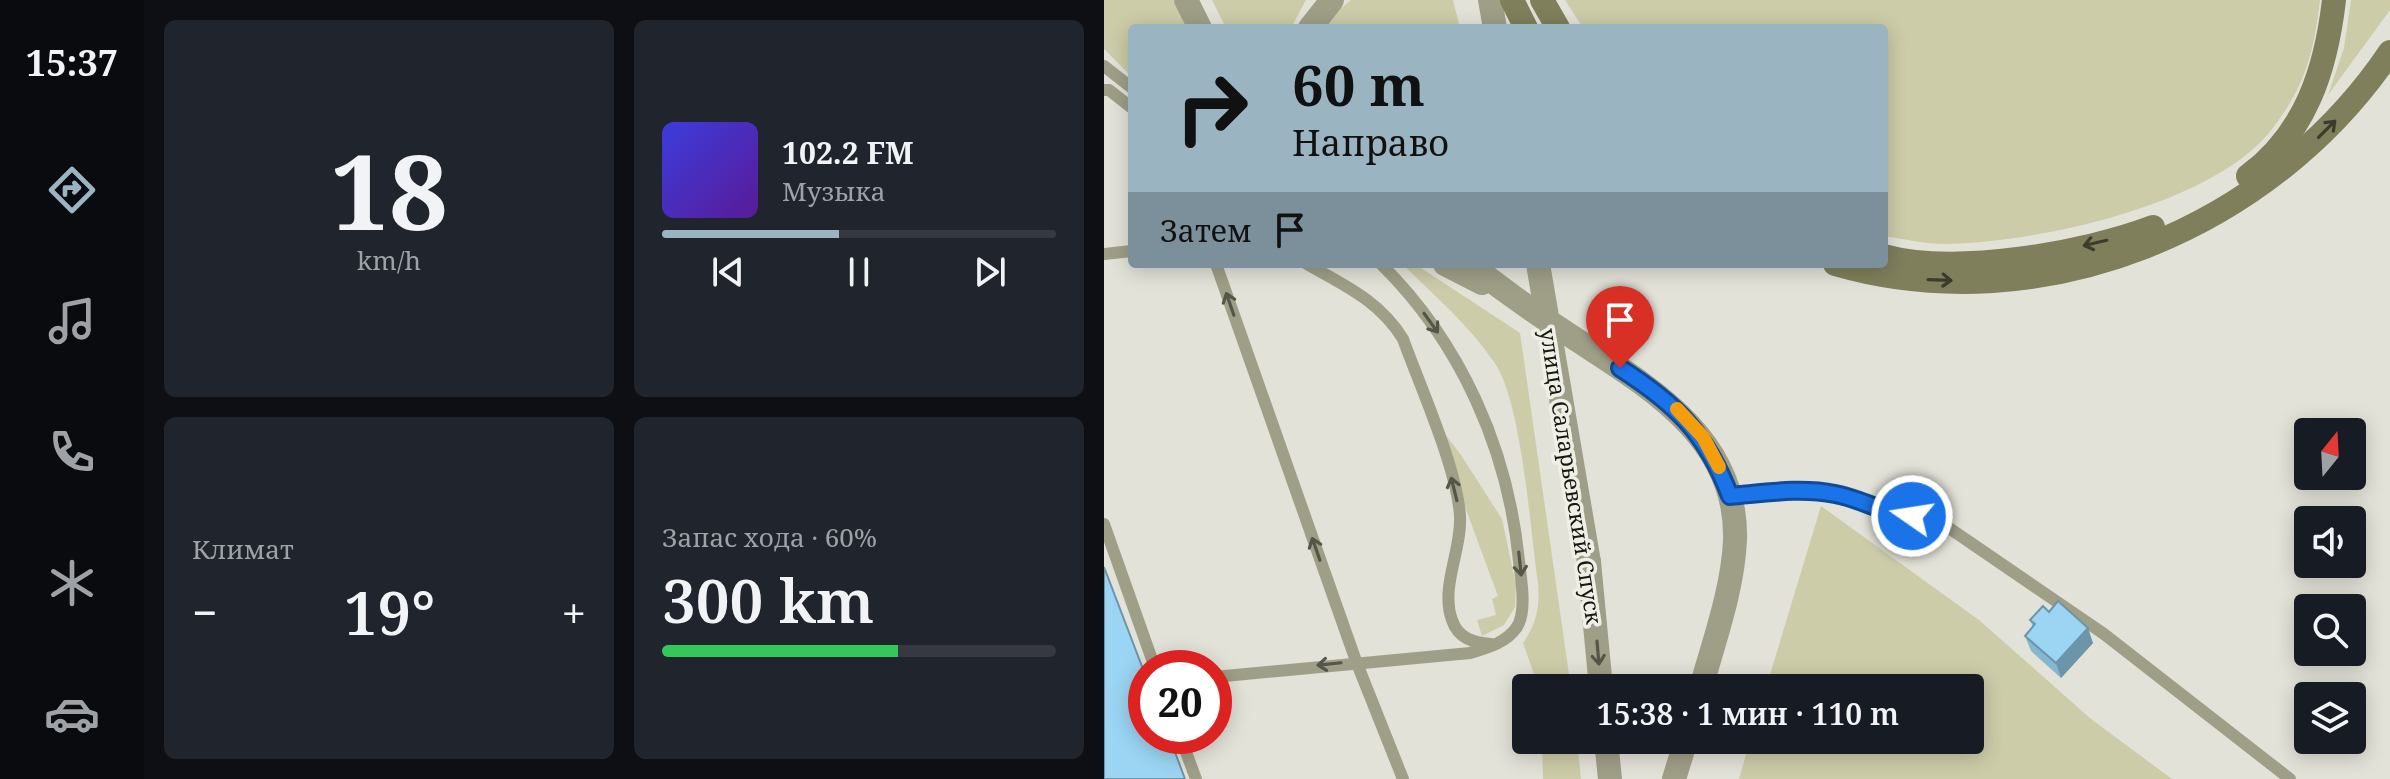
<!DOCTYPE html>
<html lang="ru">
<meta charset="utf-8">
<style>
body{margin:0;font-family:"Noto Serif",serif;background:#20242c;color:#f1f3f6;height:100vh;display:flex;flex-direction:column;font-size:30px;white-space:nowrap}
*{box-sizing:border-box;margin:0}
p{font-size:26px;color:#9ea1a6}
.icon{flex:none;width:44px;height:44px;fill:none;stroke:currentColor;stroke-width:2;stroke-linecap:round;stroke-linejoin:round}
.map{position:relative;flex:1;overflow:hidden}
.sheet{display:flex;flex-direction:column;gap:20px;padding:20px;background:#0d0f14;width:960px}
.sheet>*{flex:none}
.banner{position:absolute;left:24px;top:24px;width:760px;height:244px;border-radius:8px;box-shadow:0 4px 20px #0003;background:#9ab4c2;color:#111;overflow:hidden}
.needle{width:52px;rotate:18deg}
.buttons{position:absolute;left:1190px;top:418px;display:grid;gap:16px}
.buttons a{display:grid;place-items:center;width:72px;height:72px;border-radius:8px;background:#171b24;box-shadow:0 4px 20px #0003;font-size:40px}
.speed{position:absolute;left:24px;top:650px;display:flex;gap:16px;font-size:40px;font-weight:700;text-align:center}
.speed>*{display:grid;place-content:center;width:104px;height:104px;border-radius:50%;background:#171b24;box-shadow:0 4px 20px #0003;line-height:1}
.speed .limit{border:12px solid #d22;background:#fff;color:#111}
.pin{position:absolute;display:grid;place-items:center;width:68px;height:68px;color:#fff;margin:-82px -34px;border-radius:50% 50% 50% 0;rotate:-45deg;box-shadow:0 0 8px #0007}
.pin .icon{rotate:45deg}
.me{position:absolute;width:88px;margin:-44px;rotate:283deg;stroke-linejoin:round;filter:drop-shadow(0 0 6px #0008)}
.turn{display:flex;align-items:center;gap:28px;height:168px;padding:0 32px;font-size:36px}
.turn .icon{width:104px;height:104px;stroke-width:2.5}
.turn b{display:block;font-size:56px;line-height:68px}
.then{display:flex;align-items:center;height:76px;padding:0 32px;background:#0003;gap:16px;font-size:30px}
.big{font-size:60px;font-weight:600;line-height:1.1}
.sheet .tile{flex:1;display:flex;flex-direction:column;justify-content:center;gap:12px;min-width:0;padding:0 28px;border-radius:12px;background:#20242c}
.sheet .dial{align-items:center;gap:0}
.dial b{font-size:104px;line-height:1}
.song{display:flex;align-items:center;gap:24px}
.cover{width:96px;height:96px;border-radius:12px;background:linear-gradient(135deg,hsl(240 70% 55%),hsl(270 70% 35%))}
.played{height:8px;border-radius:4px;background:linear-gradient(90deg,#9ab4c2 45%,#363941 45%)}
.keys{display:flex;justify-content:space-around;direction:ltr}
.heat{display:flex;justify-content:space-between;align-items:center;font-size:44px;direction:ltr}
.charge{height:12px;border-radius:6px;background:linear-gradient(90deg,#34c759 60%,#363941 0)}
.sheet .tiles{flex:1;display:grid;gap:20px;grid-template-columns:repeat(2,1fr)}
.trip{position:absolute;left:408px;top:674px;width:472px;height:80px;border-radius:8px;background:#171b24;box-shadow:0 4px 20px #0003;font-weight:600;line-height:80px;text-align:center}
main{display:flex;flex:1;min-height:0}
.tabs{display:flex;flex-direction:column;width:144px;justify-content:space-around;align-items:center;background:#090b0e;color:#9ea1a6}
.tabs .icon{width:56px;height:56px}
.tabs .selected{color:#9ab4c2}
.tabs b{font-size:36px;color:#f1f3f6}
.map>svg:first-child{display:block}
.green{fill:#cccca9}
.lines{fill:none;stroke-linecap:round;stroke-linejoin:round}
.service{stroke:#9f9f88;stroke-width:12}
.tertiary{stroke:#9f9f88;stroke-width:24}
.secondary{stroke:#7f7f5c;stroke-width:24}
.tertiary-bridge{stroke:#9f9f88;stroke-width:24}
.wall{fill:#85b7d1}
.shaded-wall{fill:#6c95aa}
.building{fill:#9bd5f3;stroke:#6c95aa;stroke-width:2}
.oneway{stroke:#3c3c2d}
.oneway2{stroke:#555548}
.route-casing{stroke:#114b97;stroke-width:20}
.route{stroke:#1a73e8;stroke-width:14}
.slow{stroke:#f59e0b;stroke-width:14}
.labels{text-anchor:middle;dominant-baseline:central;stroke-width:7;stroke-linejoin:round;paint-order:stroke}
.street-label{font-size:22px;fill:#181814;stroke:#efefe5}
</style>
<main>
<nav class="tabs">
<b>15:37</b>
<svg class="icon selected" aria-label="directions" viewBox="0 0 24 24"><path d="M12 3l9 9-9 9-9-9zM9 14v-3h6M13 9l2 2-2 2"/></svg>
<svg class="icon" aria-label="music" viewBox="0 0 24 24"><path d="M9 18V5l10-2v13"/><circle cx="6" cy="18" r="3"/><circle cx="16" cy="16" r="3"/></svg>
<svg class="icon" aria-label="phone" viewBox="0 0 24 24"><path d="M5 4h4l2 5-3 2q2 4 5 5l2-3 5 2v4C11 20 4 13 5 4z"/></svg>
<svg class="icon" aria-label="climate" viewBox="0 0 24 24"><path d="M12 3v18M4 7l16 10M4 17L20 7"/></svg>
<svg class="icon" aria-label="car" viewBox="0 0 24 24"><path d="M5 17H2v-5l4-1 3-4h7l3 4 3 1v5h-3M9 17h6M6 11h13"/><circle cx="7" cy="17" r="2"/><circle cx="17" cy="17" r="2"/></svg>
</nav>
<section class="sheet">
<div class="tiles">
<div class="tile dial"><b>18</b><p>km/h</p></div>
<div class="tile">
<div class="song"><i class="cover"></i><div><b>102.2 FM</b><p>Музыка</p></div></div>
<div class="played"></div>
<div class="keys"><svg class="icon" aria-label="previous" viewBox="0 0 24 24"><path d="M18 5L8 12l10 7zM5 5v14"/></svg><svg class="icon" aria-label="pause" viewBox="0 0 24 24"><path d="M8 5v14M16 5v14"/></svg><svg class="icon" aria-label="next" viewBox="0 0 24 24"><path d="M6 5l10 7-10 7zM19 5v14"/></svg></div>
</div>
<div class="tile"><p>Климат</p>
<div class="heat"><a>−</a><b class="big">19°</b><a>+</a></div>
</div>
<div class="tile"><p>Запас хода · 60%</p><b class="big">300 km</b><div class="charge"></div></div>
</div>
</section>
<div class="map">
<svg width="1286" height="779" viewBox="0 0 1286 779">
<rect width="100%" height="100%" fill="#e2e2d8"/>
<g class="green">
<path d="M0 0H69L86 28H28V77L0 49Z"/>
<path d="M108 0H202L187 28H122Z"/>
<path d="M247 0H349L356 28H222L227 17Z"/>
<path d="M461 0H1216C1210 52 1201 87 1168 129 1110 205 932 243 841 244 821 244 800 239 780 236V28H479Z"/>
<path d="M1247 0H1286V10L1224 95 1240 48Z"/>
<path d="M298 264H311L416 333 467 688H435L419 643C433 623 436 606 434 583 426 530 418 401 390 362 365 325 330 295 298 264Z"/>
<path d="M333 431 341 434 357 455 398 519 412 585 411 607 400 625 378 636 373 620 392 615 388 599 394 596Z"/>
<path d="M717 506 875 620 987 719 1068 779H635L646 740H866V688H662Z"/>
<path d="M438 740H473L477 779H439Z"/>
</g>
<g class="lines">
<g class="service">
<path d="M0 66 28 88"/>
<path d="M0 90H5L28 108"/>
<path d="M0 254 28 251"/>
<path d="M112 264 252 661 299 779"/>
<path d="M203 264C240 285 276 301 299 339 316 386 353 468 356 516 358 550 336 587 348 620 354 638 369 643 387 644"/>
<path d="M626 496 698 490 731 494 788 514 829 517 1000 634 1186 779"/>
<path d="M0 524 51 668"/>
<path d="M110 677 366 653C383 648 402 643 413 627 423 611 417 579 415 561 404 449 357 343 277 264"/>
<path d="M76 736 92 779"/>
</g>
<g class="tertiary">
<path d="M82 0 96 28"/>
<path d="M386 0 391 28"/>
<path d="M206 28 228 0"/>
<path d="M341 264 378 283"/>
<path d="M366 264C400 291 434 315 470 338 545 387 634 438 631 540 629 589 610 641 597 688"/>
<path d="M485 562 497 688"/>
<path d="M502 740 506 779"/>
<path d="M570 779 582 740"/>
</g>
<g class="secondary">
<path d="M408 0 422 28"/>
<path d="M438 0 454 28"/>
<path d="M1144 176C1202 133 1222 69 1230 0"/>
<path d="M780 256C851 276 981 253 1049 227"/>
<path d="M731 264C938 324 1168 228 1286 52"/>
</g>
<path class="tertiary-bridge" d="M434 264 485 562"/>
</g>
<path class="wall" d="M945 612 989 643 957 678 927 651 921 636 929 627 926 620Z"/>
<path class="shaded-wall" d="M984 628 989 643 957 678 952 663Z"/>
<g class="building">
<path d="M0 567 42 677V736H65L81 779H0Z"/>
<path d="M954 601 984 628 952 663 921 636 931 624 926 620 939 606 945 612Z"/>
</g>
<defs><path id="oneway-shaft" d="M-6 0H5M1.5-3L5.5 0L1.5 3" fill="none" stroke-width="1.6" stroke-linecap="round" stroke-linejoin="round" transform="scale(2)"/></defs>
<g class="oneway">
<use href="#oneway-shaft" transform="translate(1223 129) rotate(-45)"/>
<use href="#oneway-shaft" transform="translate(991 243) rotate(167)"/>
<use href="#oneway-shaft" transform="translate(836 280) rotate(2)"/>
</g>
<g class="oneway2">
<use href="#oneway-shaft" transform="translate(126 304) rotate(-109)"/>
<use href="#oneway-shaft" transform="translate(327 323) rotate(54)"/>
<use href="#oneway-shaft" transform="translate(350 489) rotate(-104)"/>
<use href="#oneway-shaft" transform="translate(212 549) rotate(-109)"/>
<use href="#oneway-shaft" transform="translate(416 564) rotate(84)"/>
<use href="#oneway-shaft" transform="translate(494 653) rotate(85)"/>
<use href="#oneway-shaft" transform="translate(225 664) rotate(174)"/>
</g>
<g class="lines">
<g class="route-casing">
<path id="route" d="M516 368C572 404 602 433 626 496 661 493 697 487 731 494 758 499 781 514 808 516"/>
</g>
<use href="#route" class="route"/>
<path class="slow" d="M573 409 599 437 615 467"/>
</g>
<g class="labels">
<g class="street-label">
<text transform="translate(468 476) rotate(81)">улица Саларьевский Спуск</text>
</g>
</g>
</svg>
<div class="buttons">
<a><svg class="needle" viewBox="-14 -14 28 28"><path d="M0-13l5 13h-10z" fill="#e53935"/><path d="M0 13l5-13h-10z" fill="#9ea1a6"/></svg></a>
<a><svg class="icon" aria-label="sound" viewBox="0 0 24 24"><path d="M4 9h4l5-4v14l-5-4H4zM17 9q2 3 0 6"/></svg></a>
<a><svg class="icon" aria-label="search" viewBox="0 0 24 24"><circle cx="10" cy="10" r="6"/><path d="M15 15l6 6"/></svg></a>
<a><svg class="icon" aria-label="layers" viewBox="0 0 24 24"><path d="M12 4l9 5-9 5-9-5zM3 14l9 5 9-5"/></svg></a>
</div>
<div class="speed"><div class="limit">20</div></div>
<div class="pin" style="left:516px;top:368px;background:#d93025"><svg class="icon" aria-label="arrive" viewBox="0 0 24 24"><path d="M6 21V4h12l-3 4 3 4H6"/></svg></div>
<svg class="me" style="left:808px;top:516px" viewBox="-20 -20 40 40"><circle r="17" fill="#1a73e8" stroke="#fff" stroke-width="3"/><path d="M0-11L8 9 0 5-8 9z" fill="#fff"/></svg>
<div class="trip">15:38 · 1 мин · 110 m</div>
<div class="banner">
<div class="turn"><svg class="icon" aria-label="right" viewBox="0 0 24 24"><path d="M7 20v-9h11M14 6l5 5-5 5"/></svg><div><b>60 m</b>Направо</div></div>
<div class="then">Затем<svg class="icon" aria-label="arrive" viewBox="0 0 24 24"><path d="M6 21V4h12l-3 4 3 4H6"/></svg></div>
</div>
</div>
</main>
